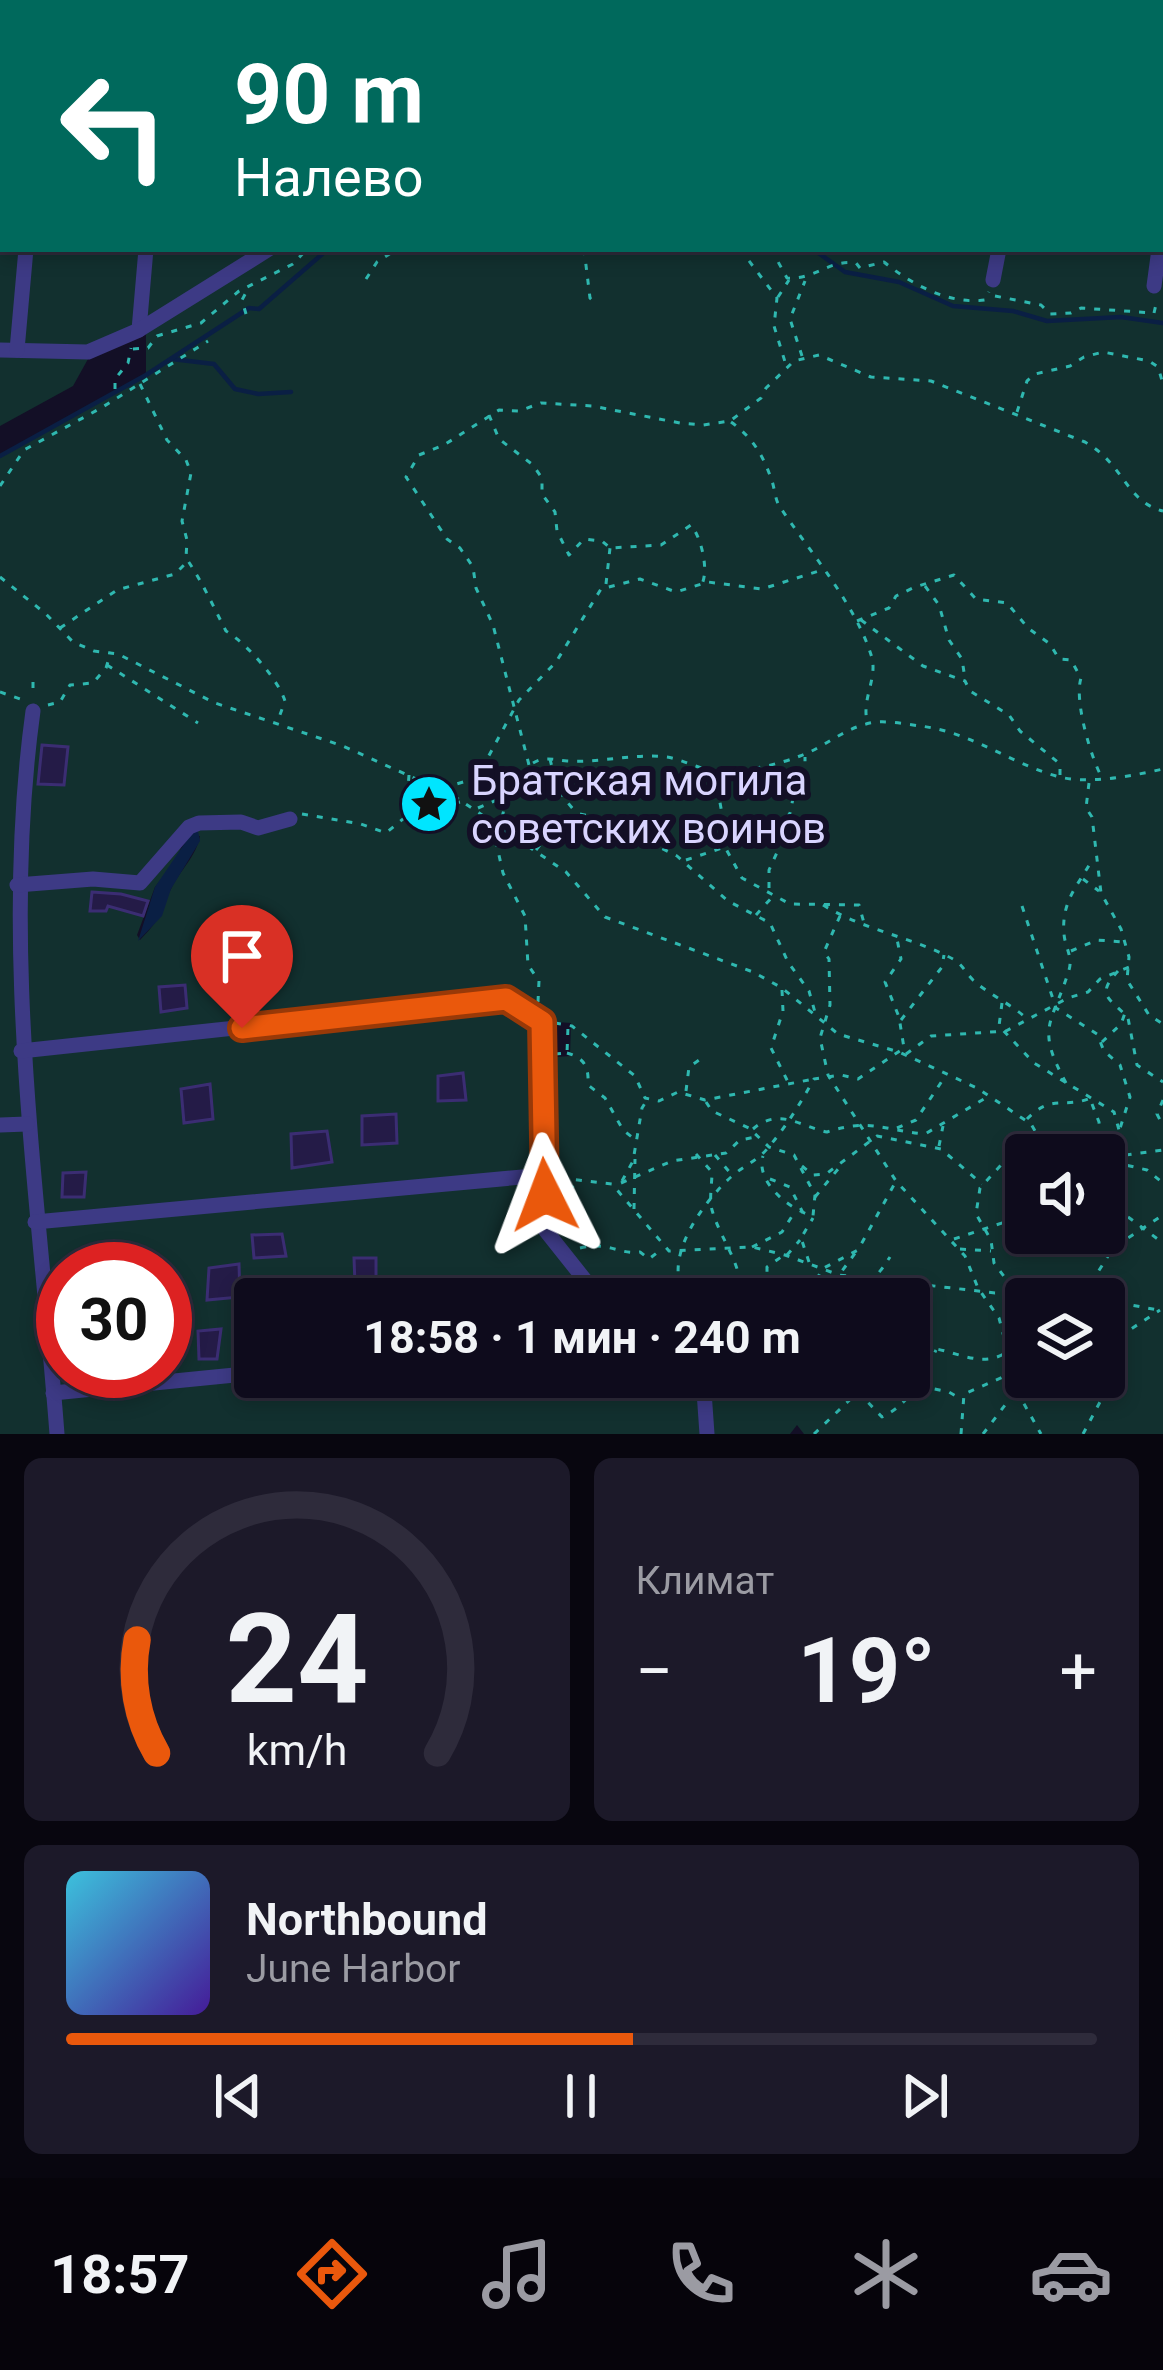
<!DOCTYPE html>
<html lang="ru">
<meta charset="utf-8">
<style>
body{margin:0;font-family:Roboto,sans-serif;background:#1c1929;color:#f1f3f6;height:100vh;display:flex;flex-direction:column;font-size:45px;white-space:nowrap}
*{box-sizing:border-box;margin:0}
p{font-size:39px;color:#9b9ba3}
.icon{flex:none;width:66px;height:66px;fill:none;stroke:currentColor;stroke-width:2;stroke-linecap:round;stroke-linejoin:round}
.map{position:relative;height:1434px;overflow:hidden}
.drawer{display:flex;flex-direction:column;gap:24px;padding:24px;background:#08060f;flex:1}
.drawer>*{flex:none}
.hud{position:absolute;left:0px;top:0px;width:1164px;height:252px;box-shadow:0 6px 18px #0003,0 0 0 3px #2e2b3b;background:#00695c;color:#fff;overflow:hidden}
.controls{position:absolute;left:1005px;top:1134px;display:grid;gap:24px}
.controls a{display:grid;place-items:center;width:120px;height:120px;border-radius:12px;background:#0e0b1c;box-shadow:0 6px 18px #0003,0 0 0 3px #2e2b3b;font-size:60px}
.speed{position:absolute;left:36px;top:1242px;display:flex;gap:24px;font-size:60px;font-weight:700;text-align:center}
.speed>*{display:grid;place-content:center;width:156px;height:156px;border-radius:50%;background:#0e0b1c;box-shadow:0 6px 18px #0003,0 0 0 3px #2e2b3b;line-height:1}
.speed .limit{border:18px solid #d22;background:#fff;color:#111}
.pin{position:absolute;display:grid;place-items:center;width:102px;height:102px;color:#fff;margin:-123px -51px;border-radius:50% 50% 50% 0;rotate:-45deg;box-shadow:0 0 12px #0007}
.pin .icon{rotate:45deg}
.me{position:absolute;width:132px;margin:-66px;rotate:357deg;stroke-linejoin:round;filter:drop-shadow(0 0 9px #0008)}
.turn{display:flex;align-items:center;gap:42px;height:252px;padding:0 36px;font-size:54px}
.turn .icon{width:156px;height:156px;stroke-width:2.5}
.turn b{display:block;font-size:84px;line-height:102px}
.big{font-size:90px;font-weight:700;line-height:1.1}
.drawer .tile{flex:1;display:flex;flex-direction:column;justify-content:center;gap:18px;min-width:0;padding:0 42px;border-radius:18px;background:#1c1929}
.drawer .dial{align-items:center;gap:0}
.dial svg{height:312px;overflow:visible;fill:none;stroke:#2e2b3b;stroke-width:7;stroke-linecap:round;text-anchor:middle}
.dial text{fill:#f1f3f6;stroke:none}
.song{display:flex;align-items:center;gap:36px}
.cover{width:144px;height:144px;border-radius:18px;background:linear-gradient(135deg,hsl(190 70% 55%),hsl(260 70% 35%))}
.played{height:12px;border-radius:6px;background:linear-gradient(90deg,#ea580c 55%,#2e2b3b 55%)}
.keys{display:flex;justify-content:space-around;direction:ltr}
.heat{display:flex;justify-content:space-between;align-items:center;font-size:66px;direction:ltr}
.drawer .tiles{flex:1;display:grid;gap:24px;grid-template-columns:1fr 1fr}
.tile:last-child{grid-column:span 2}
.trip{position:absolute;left:234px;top:1278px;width:696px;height:120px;border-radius:12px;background:#0e0b1c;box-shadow:0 6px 18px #0003,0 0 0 3px #2e2b3b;font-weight:700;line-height:120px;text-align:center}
.menu{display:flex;height:192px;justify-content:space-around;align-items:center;background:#06040b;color:#9b9ba3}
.menu .icon{width:84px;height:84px}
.menu .active{color:#ea580c}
.menu b{font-size:54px;color:#f1f3f6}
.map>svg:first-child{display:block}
.green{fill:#12302f;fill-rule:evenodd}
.water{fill:#0a1f44}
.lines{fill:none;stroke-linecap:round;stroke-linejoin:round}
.stream{stroke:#0a1f44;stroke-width:4.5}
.building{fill:#241b47;stroke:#3b2d73;stroke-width:3}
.path{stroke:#2fb8b0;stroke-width:3;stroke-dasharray:6 9;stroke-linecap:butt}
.minor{stroke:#3d3a85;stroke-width:15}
.route-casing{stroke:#983908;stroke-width:30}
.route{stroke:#ea580c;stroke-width:21}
.labels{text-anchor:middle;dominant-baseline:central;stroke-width:12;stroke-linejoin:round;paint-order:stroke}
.poi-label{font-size:42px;fill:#d9d4ff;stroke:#130f26;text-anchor:start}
</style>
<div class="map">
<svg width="1163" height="1434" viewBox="0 0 1163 1434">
<rect width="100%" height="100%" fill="#130f26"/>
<path class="green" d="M0 0H1163V1434H804L797 1425 790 1434H0V456L146 376V326L93 350 73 386 0 426ZM3 3H1161V249H3ZM200 836C196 857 180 870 171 889 158 914 162 918 140 940L137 935 155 887 176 860 183 843ZM542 1021 571 1023 570 1056 543 1058ZM1026 1155H1104V1233H1026ZM63 1269H165V1371H63ZM255 1299H909V1377H255ZM1026 1299H1104V1377H1026Z"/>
<path class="water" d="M193 831H198L200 841 171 889 162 916 138 941 155 887Z"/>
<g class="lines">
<g class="stream">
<path d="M813 249 845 272 899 282 953 306 1013 311 1047 321 1121 317 1163 323"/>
<path d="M172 359 214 364 235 389 258 394 291 392"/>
<path d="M0 456 146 375 249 308 259 309 328 249"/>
</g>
</g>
<g class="building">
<path d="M42 745 68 747 64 785 38 784Z"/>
<path d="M92 892 121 894 148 901 143 916 108 906 106 911H90Z"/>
<path d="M185 985 187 1008 161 1012 159 987Z"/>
<path d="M463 1073 466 1100 438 1101V1076Z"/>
<path d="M210 1084 213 1119 184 1123 181 1089Z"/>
<path d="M396 1114 397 1143 362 1145V1116Z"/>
<path d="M327 1131 332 1162 292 1168 291 1134Z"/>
<path d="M86 1172 84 1197H62L63 1173Z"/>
<path d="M282 1234 286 1256 254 1258 252 1235Z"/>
<path d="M354 1258H376V1282L355 1284Z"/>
<path d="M239 1264 240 1297 207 1300 209 1268Z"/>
<path d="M221 1329 217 1359H199L198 1331Z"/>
</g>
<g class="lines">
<g class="path">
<path d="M584 249 590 298 596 304"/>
<path d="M740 249 777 298 774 326 786 365"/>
<path d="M771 249 787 278C815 280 829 259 856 263L860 268 884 262C911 284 949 305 985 300L989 292"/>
<path d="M366 279 377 262 397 249"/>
<path d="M995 296 1041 305 1050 314 1071 313 1081 308 1154 313 1157 300"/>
<path d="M778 297 789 280"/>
<path d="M246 314 242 300 249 287"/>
<path d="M133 349 148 348 157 336 201 323 239 291 293 264 307 249"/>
<path d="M802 356 790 319 805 281"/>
<path d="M140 384 167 440 186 460 191 473 182 521 187 540 186 558C202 581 213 606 226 631 247 644 278 679 285 701L277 723"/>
<path d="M115 389V379L128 363 131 348"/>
<path d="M1017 412 1027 381 1035 374 1070 366 1084 357 1103 352 1149 361 1158 367 1163 384"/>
<path d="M489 415 499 439 533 465 542 478V494L555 512 557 531 569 555 584 539 602 541 610 548 661 545 691 525C701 537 709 569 702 584"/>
<path d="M731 422C753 438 763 455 772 481 775 490 775 500 780 507 810 552 857 606 872 658 877 679 862 699 867 721"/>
<path d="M0 486 24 450 101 408 208 341"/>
<path d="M0 577 46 614 73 642 94 651 118 654 215 703 343 746 454 796 566 872 605 917 753 972 782 988 838 1034 899 1052 977 1088 1031 1124 1049 1155"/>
<path d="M606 584 610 548"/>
<path d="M925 586 939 605 949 640 962 659 965 679"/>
<path d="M861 620 923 666 965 681 970 691 1009 715 1020 731 1060 764V778"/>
<path d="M857 621 889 608 896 596 915 587 954 575 976 599 1007 603 1028 628 1050 644 1059 659 1071 660 1081 678C1074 700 1090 754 1101 776"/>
<path d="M60 628 117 590 175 574 187 562"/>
<path d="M107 665 198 723"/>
<path d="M33 682V696"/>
<path d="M0 692 26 701"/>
<path d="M48 705 60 702 70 685 93 683 106 668 111 652"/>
<path d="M550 759 556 784"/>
<path d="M533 763C545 756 554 760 567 761 601 763 635 753 667 757 688 761 707 774 729 772 751 770 780 764 800 756 823 748 842 730 866 724 881 719 904 724 920 726 971 732 1008 762 1056 776 1086 785 1132 776 1163 769"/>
<path d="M721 773C714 805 728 817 725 845"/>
<path d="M409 775 408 788 418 810"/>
<path d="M1089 783 1086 808 1092 817 1101 893 1121 929 1129 957 1127 980 1149 1015 1163 1024"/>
<path d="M443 788 473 779 480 772 519 700 556 662 601 589 640 579 676 592 708 582 762 589 822 570"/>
<path d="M416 803 428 787"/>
<path d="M478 808 523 789 559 786 563 797 605 847"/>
<path d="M302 814 361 824 386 833 409 814 460 802"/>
<path d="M580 814 601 818 677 856 728 901 770 923 788 962 809 991 816 1016"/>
<path d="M536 850 550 832 581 819"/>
<path d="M686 860 725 847 742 878 790 904 859 905 864 923"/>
<path d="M1083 879 1099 891"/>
<path d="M769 888V870L779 848 781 826 790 813 796 784 805 770V757"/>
<path d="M823 905C863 930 912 937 953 959 963 965 965 972 973 980 988 994 1011 1004 1026 1018"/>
<path d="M1022 906 1056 1008 1097 1034 1104 1051 1120 1065 1130 1097 1109 1163"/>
<path d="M756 915 774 895"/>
<path d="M840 916 824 952 829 959 830 1005 820 1038 828 1075 896 1181 965 1256 978 1288 999 1318 1019 1395 1041 1434"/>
<path d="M1071 951 1097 940 1123 942"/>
<path d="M1118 971C1094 997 1111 998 1128 1018L1137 1065 1163 1082"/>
<path d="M782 990 783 1011 771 1048 788 1082"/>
<path d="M538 1002 539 981 528 965 525 916 503 873 496 842 507 797 529 765 493 625 476 588 473 567 460 548 447 539 406 477 419 455 444 445 499 410 519 411 541 403 592 406 680 423 703 425 730 421 761 398 766 388 794 361 819 355 871 377 931 381 1085 442C1124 464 1126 502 1163 511"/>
<path d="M1002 1003 999 1026 1034 1063 1114 1112 1119 1130"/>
<path d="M901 1020 942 967 944 955"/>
<path d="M555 1023 572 1026 635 1076 645 1098 659 1101 678 1092 705 1100 814 1079"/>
<path d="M1102 1042 1121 1024 1125 1013"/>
<path d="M567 1053C584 1058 589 1066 588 1085L605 1098 623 1130 637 1141"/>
<path d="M555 1054 567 1053 568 1027"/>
<path d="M906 1054 931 1036 1006 1031 1068 998 1088 992 1100 979 1129 967"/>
<path d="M1066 1083C1035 1026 1052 1025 1069 970 1073 957 1065 947 1064 934 1061 900 1079 885 1093 858"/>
<path d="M686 1091 689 1067 705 1056"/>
<path d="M1163 1100 1157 1114 1163 1126"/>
<path d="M706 1102 712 1111 749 1128 769 1147 794 1155 815 1195 813 1216C790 1210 755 1182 763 1156"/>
<path d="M1092 1104 1099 1122 1101 1155"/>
<path d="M1027 1119C1051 1094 1065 1108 1088 1099"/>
<path d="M897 1128 916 1120 942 1081 940 1074"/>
<path d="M753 1129C779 1107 799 1126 827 1132 870 1118 882 1130 925 1134L989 1096"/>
<path d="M939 1146 943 1126"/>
<path d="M696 1154 712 1172C712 1184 709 1199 712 1210 721 1241 744 1266 741 1299"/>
<path d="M715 1155 732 1175"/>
<path d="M1113 1162 1147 1170 1163 1183"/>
<path d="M802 1166 813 1175 826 1174 877 1136 941 1149 982 1184"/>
<path d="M1104 1173 1113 1159 1119 1156 1163 1150"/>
<path d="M561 1178 612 1184 669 1251 752 1247 785 1255 839 1275 995 1293 1027 1290 1101 1299"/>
<path d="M770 1179 790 1187 803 1213"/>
<path d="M622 1181 633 1161 642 1108 647 1100"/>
<path d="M621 1183 672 1161 726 1153 740 1140 756 1137"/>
<path d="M815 1197 843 1163"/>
<path d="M1104 1199 1163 1243"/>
<path d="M558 1200 577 1183"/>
<path d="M634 1209 635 1159"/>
<path d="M1104 1223 1122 1242"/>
<path d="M954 1239 1026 1215"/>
<path d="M752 1247 782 1232 794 1213"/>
<path d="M580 1248C610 1241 618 1255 640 1252L649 1259 663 1248"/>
<path d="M960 1249 991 1251"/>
<path d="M787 1255 800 1240"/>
<path d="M809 1262 801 1238 813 1218"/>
<path d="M1007 1290 1006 1279 994 1263 991 1240 976 1214 980 1188 1012 1153 1056 1144 1100 1142 1115 1134"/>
<path d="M1083 1296 1113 1248 1163 1215"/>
<path d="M798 1298C850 1286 852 1314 890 1257"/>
<path d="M688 1299C658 1263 703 1202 731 1177 743 1166 757 1161 767 1149 786 1127 800 1104 814 1079L841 1075 858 1079 904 1048 899 1017 885 982 901 959 897 939"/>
<path d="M756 1299 767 1278V1267L784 1255"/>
<path d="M794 1299 817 1279 822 1269 858 1250 895 1183"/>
<path d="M842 1299 839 1275 856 1252"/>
<path d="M1054 1299 1064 1294"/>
<path d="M1104 1300 1163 1311"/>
<path d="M1005 1335 1026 1317"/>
<path d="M1009 1345 1026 1330"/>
<path d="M909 1351C940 1337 974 1374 1007 1352"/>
<path d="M899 1377 910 1389"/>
<path d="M920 1386 949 1392 961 1399"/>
<path d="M862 1391 883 1392 889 1377"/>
<path d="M885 1391 910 1393"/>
<path d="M858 1392 882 1417C910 1404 923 1377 936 1350"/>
<path d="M814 1434 859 1391 867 1377"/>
<path d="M961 1434 964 1394 1012 1373"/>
<path d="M983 1434 1018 1388"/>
<path d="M1083 1434 1110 1383 1107 1367 1131 1329 1160 1310"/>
</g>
<g class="minor">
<path d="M707 0 713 3"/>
<path d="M48 3V0"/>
<path d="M170 3 171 0"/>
<path d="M279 3V0"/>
<path d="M378 3V0"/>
<path d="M513 3 515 0"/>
<path d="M573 3 575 0"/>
<path d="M1161 187H1163"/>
<path d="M1161 234 1163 218"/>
<path d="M993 280 999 249"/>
<path d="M1154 286 1159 249"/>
<path d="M139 330 146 249"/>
<path d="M0 350 88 352 139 330 269 249"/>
<path d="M17 350 26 249"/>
<path d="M33 711C0 950 39 1195 57 1434"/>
<path d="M17 885 93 879 140 883 189 827 199 823 241 822 258 828 290 819"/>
<path d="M21 1051 506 999 542 1022 546 1231 600 1299"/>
<path d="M0 1125 27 1124"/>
<path d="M35 1222 544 1175"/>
<path d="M703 1377 707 1434"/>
<path d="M53 1393 255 1373"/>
</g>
</g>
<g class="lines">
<g class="route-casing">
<path id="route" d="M242 1028 506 999 542 1022 545 1195"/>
</g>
<use href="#route" class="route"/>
</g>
<defs>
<g id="sight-disc" transform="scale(3)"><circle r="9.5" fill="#00e5ff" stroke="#130f26"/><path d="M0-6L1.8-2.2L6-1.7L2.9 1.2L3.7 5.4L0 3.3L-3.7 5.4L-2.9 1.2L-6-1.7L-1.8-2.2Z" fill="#111"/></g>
</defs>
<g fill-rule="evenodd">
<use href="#sight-disc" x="429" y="804"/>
</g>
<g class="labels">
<g class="poi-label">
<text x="471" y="780">Братская могила<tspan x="471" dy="48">советских воинов</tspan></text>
</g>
</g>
</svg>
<div class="controls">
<a><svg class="icon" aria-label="sound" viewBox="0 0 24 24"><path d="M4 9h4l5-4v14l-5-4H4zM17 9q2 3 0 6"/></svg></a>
<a><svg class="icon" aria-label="layers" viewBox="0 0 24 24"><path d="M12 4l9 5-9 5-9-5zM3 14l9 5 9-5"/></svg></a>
</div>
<div class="speed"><div class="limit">30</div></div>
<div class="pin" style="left:242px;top:1028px;background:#d93025"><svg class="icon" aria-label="arrive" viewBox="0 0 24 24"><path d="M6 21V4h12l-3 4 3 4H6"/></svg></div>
<svg class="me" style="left:545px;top:1195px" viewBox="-20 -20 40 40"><path d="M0-17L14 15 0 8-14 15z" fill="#ea580c" stroke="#fff" stroke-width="4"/></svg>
<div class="trip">18:58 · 1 мин · 240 m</div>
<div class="hud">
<div class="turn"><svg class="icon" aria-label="left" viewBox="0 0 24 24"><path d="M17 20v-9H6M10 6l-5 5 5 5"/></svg><div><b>90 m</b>Налево</div></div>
</div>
</div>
<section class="drawer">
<div class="tiles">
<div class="tile dial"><svg viewBox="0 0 100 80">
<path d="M14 69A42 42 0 1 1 86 69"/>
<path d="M14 69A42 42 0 0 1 9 40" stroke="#ea580c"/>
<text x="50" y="56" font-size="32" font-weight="700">24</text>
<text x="50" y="72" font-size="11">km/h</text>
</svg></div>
<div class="tile"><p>Климат</p>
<div class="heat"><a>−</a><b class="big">19°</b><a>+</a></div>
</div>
<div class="tile">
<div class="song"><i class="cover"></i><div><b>Northbound</b><p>June Harbor</p></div></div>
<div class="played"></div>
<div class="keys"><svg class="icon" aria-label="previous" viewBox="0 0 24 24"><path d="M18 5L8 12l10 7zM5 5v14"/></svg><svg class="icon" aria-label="pause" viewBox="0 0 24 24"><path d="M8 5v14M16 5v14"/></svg><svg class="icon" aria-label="next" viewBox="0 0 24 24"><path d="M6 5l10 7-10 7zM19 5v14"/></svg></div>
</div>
</div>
</section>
<nav class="menu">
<b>18:57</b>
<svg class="icon active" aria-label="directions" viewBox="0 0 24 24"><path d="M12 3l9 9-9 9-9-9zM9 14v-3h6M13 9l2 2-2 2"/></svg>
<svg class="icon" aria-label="music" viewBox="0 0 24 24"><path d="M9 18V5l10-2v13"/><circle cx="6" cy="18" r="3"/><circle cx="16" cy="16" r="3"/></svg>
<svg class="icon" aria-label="phone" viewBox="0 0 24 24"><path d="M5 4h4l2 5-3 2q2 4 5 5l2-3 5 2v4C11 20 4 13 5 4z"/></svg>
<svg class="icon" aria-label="climate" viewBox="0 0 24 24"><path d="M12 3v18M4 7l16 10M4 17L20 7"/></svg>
<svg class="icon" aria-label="car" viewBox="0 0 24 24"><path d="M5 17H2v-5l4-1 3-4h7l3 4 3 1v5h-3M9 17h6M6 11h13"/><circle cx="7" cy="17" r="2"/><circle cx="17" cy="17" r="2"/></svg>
</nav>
